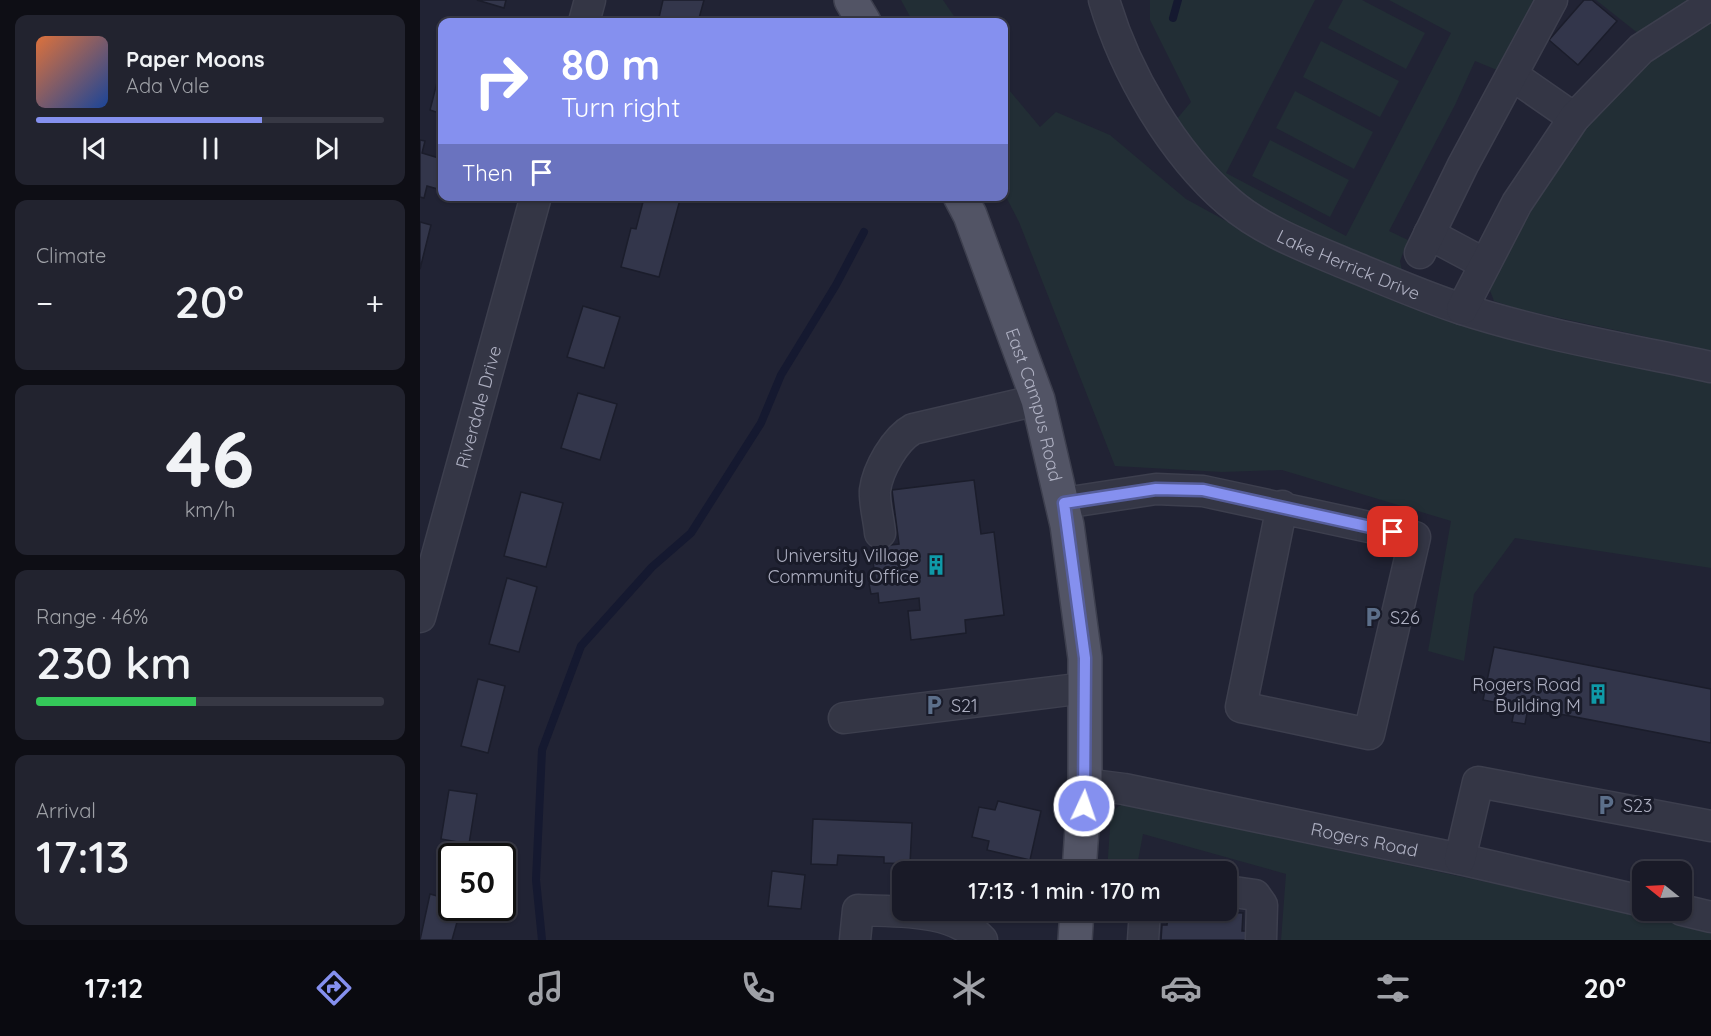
<!DOCTYPE html>
<meta charset="utf-8">
<style>
body{margin:0;font-family:Quicksand,sans-serif;background:#22232f;color:#f1f3f6;height:100vh;display:flex;flex-direction:column;font-size:22px;white-space:nowrap}
*{box-sizing:border-box;margin:0}
p{font-size:20px;color:#9fa1a7}
.icon{flex:none;width:33px;height:33px;fill:none;stroke:currentColor;stroke-width:2;stroke-linecap:round;stroke-linejoin:round}
.map{position:relative;flex:1;overflow:hidden}
.side{display:flex;flex-direction:column;gap:15px;padding:15px;background:#0e0e15;width:420px}
.side>*{flex:none}
.hud{position:absolute;left:18px;top:18px;width:570px;height:183px;border-radius:12px;box-shadow:0 2px 4px #0004,0 0 0 2px #373844;background:#8590ef;color:#fff;overflow:hidden}
.needle{width:39px;rotate:288deg}
.buttons{position:absolute;left:1212px;top:861px;display:grid;gap:12px}
.buttons a{display:grid;place-items:center;width:60px;height:60px;border-radius:12px;background:#191a27;box-shadow:0 2px 4px #0004,0 0 0 2px #373844;font-size:30px}
.speed{position:absolute;left:18px;top:843px;display:flex;gap:12px;font-size:30px;font-weight:700;text-align:center}
.speed>*{display:grid;place-content:center;width:78px;height:78px;border-radius:50%;background:#191a27;box-shadow:0 2px 4px #0004,0 0 0 2px #373844;line-height:1}
.speed .limit{border:3px solid #111;border-radius:9px;background:#fff;color:#111}
.pin{position:absolute;display:grid;place-items:center;width:51px;height:51px;color:#fff;margin:-26px;border-radius:12px;box-shadow:0 3px 9px #0006}
.me{position:absolute;width:66px;margin:-33px;rotate:3deg;stroke-linejoin:round;filter:drop-shadow(0 0 4px #0008)}
.turn{display:flex;align-items:center;gap:21px;height:126px;padding:0 24px;font-size:27px}
.turn .icon{width:78px;height:78px;stroke-width:2.5}
.turn b{display:block;font-size:42px;line-height:51px}
.then{display:flex;align-items:center;height:57px;padding:0 24px;background:#0003;gap:12px;font-size:22px}
.big{font-size:45px;font-weight:600;line-height:1.1}
.side .tile{flex:1;display:flex;flex-direction:column;justify-content:center;gap:9px;min-width:0;padding:0 21px;border-radius:12px;background:#22232f}
.side .dial{align-items:center;gap:0}
.dial b{font-size:78px;line-height:1}
.song{display:flex;align-items:center;gap:18px}
.cover{width:72px;height:72px;border-radius:9px;background:linear-gradient(135deg,hsl(20 70% 55%),hsl(220 70% 35%))}
.played{height:6px;border-radius:3px;background:linear-gradient(90deg,#8590ef 65%,#373844 65%)}
.keys{display:flex;justify-content:space-around;direction:ltr}
.heat{display:flex;justify-content:space-between;align-items:center;font-size:33px;direction:ltr}
.charge{height:9px;border-radius:4px;background:linear-gradient(90deg,#34c759 46%,#373844 0)}
.trip{position:absolute;left:472px;top:861px;width:345px;height:60px;border-radius:12px;background:#191a27;box-shadow:0 2px 4px #0004,0 0 0 2px #373844;font-weight:600;line-height:60px;text-align:center}
.menu{display:flex;height:96px;justify-content:space-around;align-items:center;background:#0a0a10;color:#9fa1a7}
.menu .icon{width:42px;height:42px}
.menu .current{color:#8590ef}
.menu b{font-size:27px;color:#f1f3f6}
main{display:flex;flex:1;min-height:0}
.map>svg:first-child{display:block}
.green{fill:#222e35}
.lines{fill:none;stroke-linecap:round;stroke-linejoin:round}
.stream{stroke:#151930;stroke-width:8}
.building{fill:#33364b;stroke:#1b1d2b;stroke-width:1.5}
.minor-casing{stroke:#3d3f4e;stroke-width:33}
.major-casing{stroke:#3d3f4e;stroke-width:36}
.minor{stroke:#343645;stroke-width:30}
.major{stroke:#525465;stroke-width:33}
.route-casing{stroke:#565e9b;stroke-width:15}
.route{stroke:#8590ef;stroke-width:10}
.labels{text-anchor:middle;dominant-baseline:central;stroke-width:6;stroke-linejoin:round;paint-order:stroke}
.street-label{font-size:18px;fill:#aeb0c2;stroke:#191b29}
.poi-label{font-size:18px;fill:#aeb0c2;stroke:#191b29;text-anchor:start}
</style>
<main>
<section class="side">
<div class="tile">
<div class="song"><i class="cover"></i><div><b>Paper Moons</b><p>Ada Vale</p></div></div>
<div class="played"></div>
<div class="keys"><svg class="icon" aria-label="previous" viewBox="0 0 24 24"><path d="M18 5L8 12l10 7zM5 5v14"/></svg><svg class="icon" aria-label="pause" viewBox="0 0 24 24"><path d="M8 5v14M16 5v14"/></svg><svg class="icon" aria-label="next" viewBox="0 0 24 24"><path d="M6 5l10 7-10 7zM19 5v14"/></svg></div>
</div>
<div class="tile"><p>Climate</p>
<div class="heat"><a>−</a><b class="big">20°</b><a>+</a></div>
</div>
<div class="tile dial"><b>46</b><p>km/h</p></div>
<div class="tile"><p>Range · 46%</p><b class="big">230 km</b><div class="charge"></div></div>
<div class="tile"><p>Arrival</p><b class="big">17:13</b></div>
</section>
<div class="map">
<svg width="1291" height="940" viewBox="0 0 1291 940">
<rect width="100%" height="100%" fill="#212334"/>
<g class="green">
<path d="M481 0H523L538 22H493Z"/>
<path d="M730 0H895L806 173 926 236 1031 33 969 0H1114L1077 70 1055 61 1035 105 969 231 988 240 980 261 983 276 921 251 834 206 801 181 756 120 771 102 730 20Z"/>
<path d="M923 0H942L1005 33 986 69 908 28Z"/>
<path d="M1176 0H1274L1219 34Z"/>
<path d="M1291 18V351L1098 309 1074 301 1069 288 1070 278 1150 138 1216 68Z"/>
<path d="M901 41 979 81 960 117 883 77Z"/>
<path d="M584 84 620 127 636 112 690 135 766 199 839 239 972 300 1077 330 1291 380V568L1095 538 1054 594 1044 661 1008 651 1031 521 862 470 802 472 695 466 599 222 584 193Z"/>
<path d="M875 91 953 132 934 169 856 128Z"/>
<path d="M850 140 929 180 910 217 832 176Z"/>
<path d="M702 804 1291 930V940H861L866 874 723 834 716 871 687 872 691 812Z"/>
</g>
<g class="lines">
<g class="stream">
<path d="M753 18 758 0"/>
<path d="M122 940 116 880 122 750 161 646 232 567 271 533 341 423 361 375 416 285 444 232"/>
</g>
</g>
<g class="building">
<path d="M57 0H86L84 8Z"/>
<path d="M243 0H284L278 22H238Z"/>
<path d="M1164 0H1172L1197 21 1158 65 1129 40Z"/>
<path d="M22 63V114L10 110Z"/>
<path d="M0 140 5 141 2 153 22 159 21 190 7 186 4 198 0 197Z"/>
<path d="M233 196H261L239 277 201 267 211 228 216 229 224 198 232 200Z"/>
<path d="M0 222 11 225 0 269Z"/>
<path d="M163 306 200 317 184 368 147 357Z"/>
<path d="M158 393 197 404 180 460 141 448Z"/>
<path d="M554 480 561 534 574 532 584 615 545 620 546 633 491 640 488 611 500 610 499 598 459 603 458 593 451 594 449 584 456 583 451 547 479 544 472 490Z"/>
<path d="M101 492 143 503 126 567 84 556Z"/>
<path d="M87 578 117 587 99 652 69 644Z"/>
<path d="M1074 647 1291 689V743L1108 708 1105 724 1092 722 1095 706 1063 700Z"/>
<path d="M58 679 85 686 68 753 41 746Z"/>
<path d="M29 790 57 794 49 844 21 839Z"/>
<path d="M578 801 621 811 610 860 567 850 569 841 552 837 559 807 575 810Z"/>
<path d="M393 819 492 823 490 864 464 863V857L418 855 417 865 391 864Z"/>
<path d="M352 871 385 875 381 909 348 906Z"/>
<path d="M10 894 32 900V908H41L32 940H0Z"/>
<path d="M566 910H617V919L566 916Z"/>
<path d="M748 910 823 913 822 931H828V940H741L742 925H747Z"/>
</g>
<g class="lines">
<g class="minor-casing">
<g id="minor">
<path id="s1" d="M684 0C705 72 752 153 809 202 842 231 889 248 929 265 966 280 1002 296 1039 308 1121 335 1207 349 1291 367"/>
<path d="M164 22 170 0"/>
<path d="M1092 75 1154 118"/>
<path d="M1009 234 1065 264"/>
<path d="M1000 253 1043 165 1132 0"/>
<path d="M1042 309 1097 203 1154 118 1221 49 1291 4"/>
<path d="M644 503 736 489 783 491 995 537 949 734 821 707 862 506"/>
<path d="M460 533C459 520 454 503 455 490 458 469 475 439 493 429L618 400"/>
<path id="s2" d="M0 617 116 196"/>
<path d="M424 718 665 688"/>
<path id="s3" d="M665 784 704 789 1040 859 1222 901"/>
<path d="M1040 859 1058 782 1291 826"/>
<path d="M807 891 835 895 842 905 841 940"/>
<path d="M1262 910 1291 917"/>
<path d="M435 940 438 910C478 912 532 908 562 940"/>
<path d="M723 940 725 910"/>
</g>
</g>
<g class="major-casing">
<g id="major">
<path d="M431 0 444 22"/>
<path id="s4" d="M540 196 550 215 618 400 647 525 665 658V784L659 872"/>
<path d="M655 940 657 910"/>
</g>
</g>
<use href="#minor" class="minor"/>
<use href="#major" class="major"/>
</g>
<g class="lines">
<g class="route-casing">
<path id="route" d="M664 806 665 658 644 503 736 489 783 490 973 532"/>
</g>
<use href="#route" class="route"/>
</g>
<defs>
<g id="building-bare" transform="scale(1.62)"><path d="M-4-6H4V6H1V3H-1V6H-4ZM-2.5-4.3h1.7v1.8h-1.7ZM.8-4.3h1.7v1.8H.8ZM-2.5-1h1.7V.8h-1.7ZM.8-1h1.7V.8H.8Z" fill="#0f9aa8" stroke="#191b29" stroke-width="2.5" paint-order="stroke"/></g>
<g id="parking-bare" transform="scale(1.62)"><path d="M-3.5-5.5H1a3.5 3.5 0 0 1 0 7H-1V5.5H-3.5ZM-1-3.4V-.6H.8a1.4 1.4 0 0 0 0-2.8Z" fill="#5c6f8a" stroke="#191b29" stroke-width="2.5" paint-order="stroke"/></g>
</defs>
<g fill-rule="evenodd">
<use href="#building-bare" x="516" y="565"/>
<use href="#parking-bare" x="953" y="617"/>
<use href="#building-bare" x="1178" y="694"/>
<use href="#parking-bare" x="514" y="705"/>
<use href="#parking-bare" x="1186" y="805"/>
</g>
<g class="labels">
<g class="street-label">
<text stroke="none"><textPath href="#s1" startOffset="376">Lake Herrick Drive</textPath></text>
<text stroke="none"><textPath href="#s4" startOffset="222">East Campus Road</textPath></text>
<text stroke="none"><textPath href="#s2" startOffset="218">Riverdale Drive</textPath></text>
<text stroke="none"><textPath href="#s3" startOffset="285">Rogers Road</textPath></text>
</g>
<g class="poi-label">
<text x="499" y="555" text-anchor="end">University Village<tspan x="499" dy="21">Community Office</tspan></text>
<text x="970" y="617">S26</text>
<text x="1161" y="684" text-anchor="end">Rogers Road<tspan x="1161" dy="21">Building M</tspan></text>
<text x="531" y="705">S21</text>
<text x="1203" y="805">S23</text>
</g>
</g>
</svg>
<div class="buttons">
<a><svg class="needle" viewBox="-14 -14 28 28"><path d="M0-13l5 13h-10z" fill="#e53935"/><path d="M0 13l5-13h-10z" fill="#9fa1a7"/></svg></a>
</div>
<div class="speed"><div class="limit">50</div></div>
<div class="pin" style="left:973px;top:532px;background:#d93025"><svg class="icon" aria-label="arrive" viewBox="0 0 24 24"><path d="M6 21V4h12l-3 4 3 4H6"/></svg></div>
<svg class="me" style="left:664px;top:806px" viewBox="-20 -20 40 40"><circle r="17" fill="#8590ef" stroke="#fff" stroke-width="3"/><path d="M0-11L8 9 0 5-8 9z" fill="#fff"/></svg>
<div class="trip">17:13 · 1 min · 170 m</div>
<div class="hud">
<div class="turn"><svg class="icon" aria-label="right" viewBox="0 0 24 24"><path d="M7 20v-9h11M14 6l5 5-5 5"/></svg><div><b>80 m</b>Turn right</div></div>
<div class="then">Then<svg class="icon" aria-label="arrive" viewBox="0 0 24 24"><path d="M6 21V4h12l-3 4 3 4H6"/></svg></div>
</div>
</div>
</main>
<nav class="menu">
<b>17:12</b>
<svg class="icon current" aria-label="directions" viewBox="0 0 24 24"><path d="M12 3l9 9-9 9-9-9zM9 14v-3h6M13 9l2 2-2 2"/></svg>
<svg class="icon" aria-label="music" viewBox="0 0 24 24"><path d="M9 18V5l10-2v13"/><circle cx="6" cy="18" r="3"/><circle cx="16" cy="16" r="3"/></svg>
<svg class="icon" aria-label="phone" viewBox="0 0 24 24"><path d="M5 4h4l2 5-3 2q2 4 5 5l2-3 5 2v4C11 20 4 13 5 4z"/></svg>
<svg class="icon" aria-label="climate" viewBox="0 0 24 24"><path d="M12 3v18M4 7l16 10M4 17L20 7"/></svg>
<svg class="icon" aria-label="car" viewBox="0 0 24 24"><path d="M5 17H2v-5l4-1 3-4h7l3 4 3 1v5h-3M9 17h6M6 11h13"/><circle cx="7" cy="17" r="2"/><circle cx="17" cy="17" r="2"/></svg>
<svg class="icon" aria-label="filters" viewBox="0 0 24 24"><path d="M4 7h16M4 17h16"/><circle cx="9" cy="7" r="2"/><circle cx="15" cy="17" r="2"/></svg>
<b>20°</b>
</nav>
